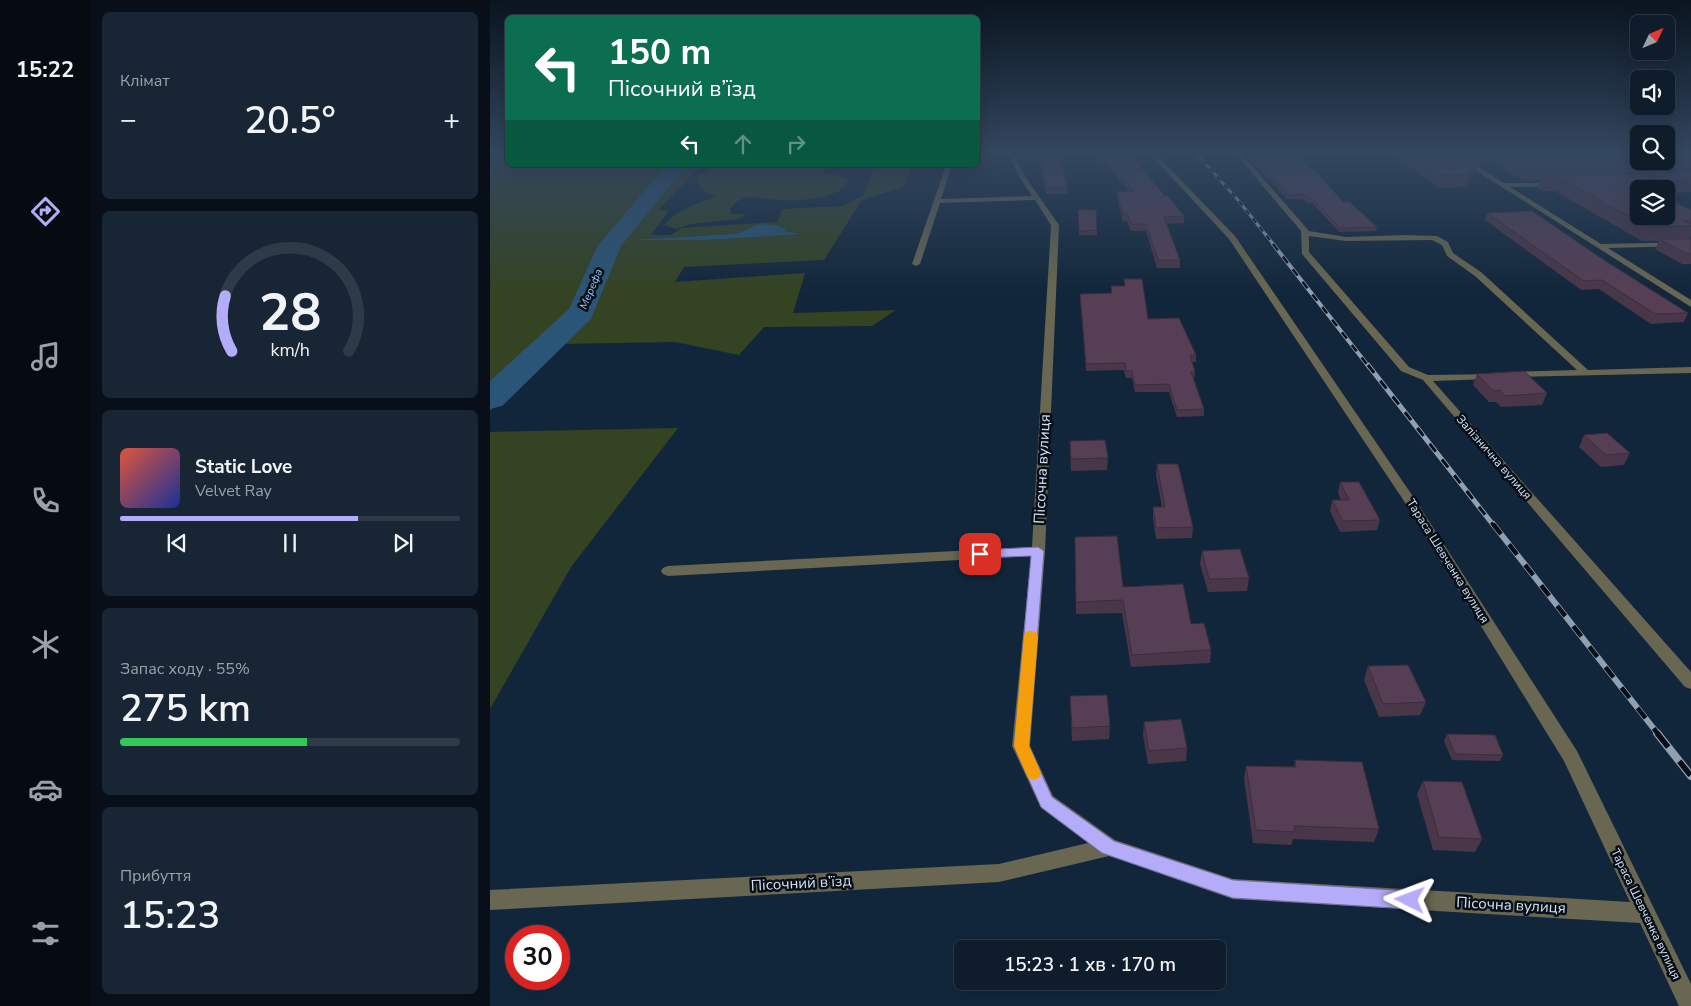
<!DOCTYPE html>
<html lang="uk">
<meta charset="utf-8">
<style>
body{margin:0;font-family:"Nunito Sans",sans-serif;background:#172534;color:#f1f3f6;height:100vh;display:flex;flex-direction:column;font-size:19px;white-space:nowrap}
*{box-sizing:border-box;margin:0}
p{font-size:16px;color:#9ba1a9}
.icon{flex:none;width:28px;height:28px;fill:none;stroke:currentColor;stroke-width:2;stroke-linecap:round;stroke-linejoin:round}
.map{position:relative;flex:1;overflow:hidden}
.panel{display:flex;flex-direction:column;gap:12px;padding:12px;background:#080f18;width:400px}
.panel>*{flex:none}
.banner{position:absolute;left:15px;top:15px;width:475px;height:152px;border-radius:8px;box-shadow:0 5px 20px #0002,0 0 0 1px #2e3a48;background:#0b6e4f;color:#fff;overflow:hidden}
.needle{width:32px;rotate:46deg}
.controls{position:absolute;left:1140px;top:15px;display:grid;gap:10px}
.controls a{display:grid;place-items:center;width:45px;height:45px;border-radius:8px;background:#0e1c2c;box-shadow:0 5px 20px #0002,0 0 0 1px #2e3a48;font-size:25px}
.speed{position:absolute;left:15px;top:925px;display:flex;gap:10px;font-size:25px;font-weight:700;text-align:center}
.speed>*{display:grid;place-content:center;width:65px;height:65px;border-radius:50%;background:#0e1c2c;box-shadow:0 5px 20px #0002,0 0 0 1px #2e3a48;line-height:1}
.speed .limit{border:8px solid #d22;background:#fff;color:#111}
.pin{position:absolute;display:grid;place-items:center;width:42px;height:42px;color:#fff;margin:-21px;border-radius:10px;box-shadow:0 2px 8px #0006}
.me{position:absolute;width:55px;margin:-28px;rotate:273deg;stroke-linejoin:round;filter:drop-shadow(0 0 4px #0008)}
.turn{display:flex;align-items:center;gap:18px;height:105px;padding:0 20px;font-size:22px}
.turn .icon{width:65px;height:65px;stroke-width:2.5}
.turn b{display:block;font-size:35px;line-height:42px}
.lanes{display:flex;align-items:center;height:48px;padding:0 20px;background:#0003;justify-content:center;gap:25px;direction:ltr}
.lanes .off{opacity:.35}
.big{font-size:38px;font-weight:600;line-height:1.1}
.panel .tile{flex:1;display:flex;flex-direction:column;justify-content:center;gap:8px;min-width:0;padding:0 18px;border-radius:8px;background:#172534}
.panel .dial{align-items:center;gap:0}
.dial svg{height:130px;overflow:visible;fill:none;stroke:#2e3a48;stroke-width:7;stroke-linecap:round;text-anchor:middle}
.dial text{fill:#f1f3f6;stroke:none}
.song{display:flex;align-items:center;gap:15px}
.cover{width:60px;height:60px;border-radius:8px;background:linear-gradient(135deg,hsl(10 70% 55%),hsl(230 70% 35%))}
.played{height:5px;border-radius:2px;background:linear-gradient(90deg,#b4acf9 70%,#2e3a48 70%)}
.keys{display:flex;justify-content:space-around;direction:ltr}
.heat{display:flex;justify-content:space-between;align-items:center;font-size:28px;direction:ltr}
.charge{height:8px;border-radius:4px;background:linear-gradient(90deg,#34c759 55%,#2e3a48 0)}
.trip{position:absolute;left:464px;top:940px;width:272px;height:50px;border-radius:8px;background:#0e1c2c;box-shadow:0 5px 20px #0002,0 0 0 1px #2e3a48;font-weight:600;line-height:50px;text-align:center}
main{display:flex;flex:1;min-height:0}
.tabs{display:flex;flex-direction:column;width:90px;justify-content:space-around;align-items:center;background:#060b12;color:#9ba1a9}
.tabs .icon{width:35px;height:35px}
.tabs .selected{color:#b4acf9}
.tabs b{font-size:22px;color:#f1f3f6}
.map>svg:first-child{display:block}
.green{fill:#344322;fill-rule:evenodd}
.water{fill:#2b5576}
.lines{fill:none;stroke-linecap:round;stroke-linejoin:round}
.river{fill:#2b5576;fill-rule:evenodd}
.minor{fill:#696751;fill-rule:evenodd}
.rail-far4-casing{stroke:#91a0b1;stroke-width:3}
.rail-far3-casing{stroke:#91a0b1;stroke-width:4}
.rail-far2-casing{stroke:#91a0b1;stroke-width:5}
.rail-far1-casing{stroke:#91a0b1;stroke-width:6}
.rail-casing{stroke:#91a0b1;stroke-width:8}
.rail-far4{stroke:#060e18;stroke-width:2;stroke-dasharray:5.5;stroke-linecap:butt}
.rail-far3{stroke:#060e18;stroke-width:2.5;stroke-dasharray:8;stroke-linecap:butt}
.rail-far2{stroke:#060e18;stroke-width:3;stroke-dasharray:10;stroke-linecap:butt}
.rail-far1{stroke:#060e18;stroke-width:4.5;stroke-dasharray:13;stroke-linecap:butt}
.rail{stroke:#060e18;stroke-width:5.5;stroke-dasharray:18;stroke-linecap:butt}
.wall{fill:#4a3649}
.shaded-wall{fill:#3c2c3c}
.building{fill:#563f55;stroke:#3c2c3c}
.route{fill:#b4acf9;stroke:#7570a2}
.slow{fill:#f59e0b}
.labels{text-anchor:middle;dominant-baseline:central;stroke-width:5;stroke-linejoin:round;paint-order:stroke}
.far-water-label{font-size:11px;font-style:italic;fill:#96caf5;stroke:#060e18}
.street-label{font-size:12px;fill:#d5e2f0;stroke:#060e18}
.near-street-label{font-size:15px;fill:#d5e2f0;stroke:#060e18}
</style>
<main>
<nav class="tabs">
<b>15:22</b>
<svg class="icon selected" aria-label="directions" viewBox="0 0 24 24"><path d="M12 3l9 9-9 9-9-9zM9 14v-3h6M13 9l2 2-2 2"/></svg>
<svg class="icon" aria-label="music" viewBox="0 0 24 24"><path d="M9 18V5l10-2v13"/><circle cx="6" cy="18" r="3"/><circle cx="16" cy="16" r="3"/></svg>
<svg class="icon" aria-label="phone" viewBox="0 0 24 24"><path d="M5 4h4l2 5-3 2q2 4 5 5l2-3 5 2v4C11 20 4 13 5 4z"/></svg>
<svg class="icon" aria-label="climate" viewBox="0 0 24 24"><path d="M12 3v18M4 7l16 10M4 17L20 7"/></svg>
<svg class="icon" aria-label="car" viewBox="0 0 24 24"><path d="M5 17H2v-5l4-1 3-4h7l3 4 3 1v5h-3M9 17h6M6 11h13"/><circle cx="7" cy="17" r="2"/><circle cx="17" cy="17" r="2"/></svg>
<svg class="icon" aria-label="filters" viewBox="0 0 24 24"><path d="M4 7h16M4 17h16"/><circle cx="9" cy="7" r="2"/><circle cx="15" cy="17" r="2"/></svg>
</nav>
<section class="panel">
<div class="tile"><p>Клімат</p>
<div class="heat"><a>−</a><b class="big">20.5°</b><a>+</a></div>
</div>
<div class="tile dial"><svg viewBox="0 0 100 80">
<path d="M14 69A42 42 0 1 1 86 69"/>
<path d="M14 69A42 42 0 0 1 10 35" stroke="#b4acf9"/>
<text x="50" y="56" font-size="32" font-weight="700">28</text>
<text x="50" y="72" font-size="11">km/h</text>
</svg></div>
<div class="tile">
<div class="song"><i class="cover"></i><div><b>Static Love</b><p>Velvet Ray</p></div></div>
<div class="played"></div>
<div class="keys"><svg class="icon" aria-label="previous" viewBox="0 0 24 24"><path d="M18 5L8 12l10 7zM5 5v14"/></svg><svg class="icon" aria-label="pause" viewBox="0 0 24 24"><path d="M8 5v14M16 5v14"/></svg><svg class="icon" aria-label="next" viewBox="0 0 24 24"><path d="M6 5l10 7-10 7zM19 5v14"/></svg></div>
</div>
<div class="tile"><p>Запас ходу · 55%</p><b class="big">275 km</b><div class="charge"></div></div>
<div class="tile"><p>Прибуття</p><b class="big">15:23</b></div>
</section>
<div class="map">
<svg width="1201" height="1006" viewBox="0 0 1201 1006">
<rect width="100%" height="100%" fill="#12263b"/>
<g class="green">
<path d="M0 152H17L18 165H212L168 210H179L161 235H181L192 228 287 222 292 209 352 206 373 196 385 165H423L413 187 372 200 334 260 194 267 185 282 315 273 303 313 406 310 382 326 274 327 249 355 185 342 67 344 27 387 0 411ZM273 224 291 226 294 231 312 234 217 240H138L243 234C254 233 261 225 273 224Z"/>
<path d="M223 165H339L333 174 351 175 359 180C351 199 310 201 291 200 279 200 261 194 249 200 246 202 243 206 240 209L241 214 256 215 248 219 201 224 186 229 174 225C188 209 207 204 226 196L215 192 208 184V179L205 176 217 172Z"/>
<path d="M188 428 81 567 0 709V432Z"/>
</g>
<path class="water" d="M273 224 291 226 290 228H295L294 231 313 234 217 240H138L243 234C254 233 261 225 273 224Z"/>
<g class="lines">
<path class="river" d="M177 165H197L131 246 101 319 12 406 0 409V381L79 309 108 245Z"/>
<g class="minor">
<path d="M517 152H523L536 178 569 225 555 551 540 746 563 796 625 840 743 879 1140 902 1074 761 912 498 739 239 658 152H664L745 236 924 498 1087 751 1201 984V1006H1189L1150 923 743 899 619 856 509 882 0 910V890L509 864 598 843 551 808 522 746 541 556 178 576 173 574 171 571 173 568 178 566 542 547 561 225 545 200 450 203 430 264 426 266 422 264 456 165H462L451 199 542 196 530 178Z"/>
<path d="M744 152H750L819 231 856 237 915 235 947 236 958 242 963 253 991 272 1098 370 1201 367V373L1017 377V373L1021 372 1087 370 985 276 957 256 952 245 942 240 856 241 819 236V252L919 367 938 375 1005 374V378L1001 379 943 381 1201 672V689L1195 687 933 380 911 371 812 254 811 231Z"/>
<path d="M957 152H964L1014 183H1068L1069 184 1066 186 1020 187 1111 244 1201 242V246L1118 248 1201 300V307Z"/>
</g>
<g class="rail-far4-casing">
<path id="rail-far4" d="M705 152 748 200 784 245"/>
</g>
<g class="rail-far3-casing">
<path id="rail-far3" d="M783 244 879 367"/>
</g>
<g class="rail-far2-casing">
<path id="rail-far2" d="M878 365 1004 526"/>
</g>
<g class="rail-far1-casing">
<path id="rail-far1" d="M1003 524 1168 734"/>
</g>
<g class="rail-casing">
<path id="rail" d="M1167 733 1201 776"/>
</g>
<use href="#rail-far4" class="rail-far4"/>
<use href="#rail-far3" class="rail-far3"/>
<use href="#rail-far2" class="rail-far2"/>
<use href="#rail-far1" class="rail-far1"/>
<use href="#rail" class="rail"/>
</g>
<g class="wall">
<path d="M529 152H638L675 196 694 216V223L677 224 690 260V268H667L656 231H641L637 221 633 222 627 198V192L638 191 617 164H611L605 154 566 157 577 187V194H556L550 162 534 163Z"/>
<path d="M900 152H1201V192L1176 193V189H1149L1201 210V235L1199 239H1201V264H1192L1165 249 1169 241H1152L1065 191H1053L1047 188 1050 180 1034 181 994 157 989 165 987 164 985 172 976 187 949 188Z"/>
<path d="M759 154 853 202 887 227 886 231 849 232 822 203H817L812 199H797L758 158Z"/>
<path d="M588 210 607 230V235H589Z"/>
<path d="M997 213 1117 262 1198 313 1194 322 1161 324 1109 289 1091 290 995 220Z"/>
<path d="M634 279 658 319 706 355V362H702L705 372 704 379 714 409V416L687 417 679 392H645L642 378H636L634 370 596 371 590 294 621 293V286H634Z"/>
<path d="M987 374 1057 393 1052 405 1011 407 1006 402H999L983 385Z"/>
<path d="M1094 435 1140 453 1134 465 1111 467 1089 447Z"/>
<path d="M580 441 618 458 617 470 581 471Z"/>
<path d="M667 464 703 527 702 538 666 539 663 518V507H672L666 475Z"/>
<path d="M850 482 890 520 887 530 850 532 840 511 842 500H851L848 493Z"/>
<path d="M585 537 633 587 701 624 721 650 720 663 641 667 632 613 586 614Z"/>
<path d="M712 551 759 578 757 591 718 592 710 564Z"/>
<path d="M878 666 936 702 930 715 889 717 874 680Z"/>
<path d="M580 696 620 726 619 739 582 741Z"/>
<path d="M654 722 697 748 696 761 658 764 653 735Z"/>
<path d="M957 734 1013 755 1010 761 962 760 954 741Z"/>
<path d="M805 760 889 829 884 842 803 839 801 845 763 843 754 779 756 766 804 767Z"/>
<path d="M933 781 992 839 985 852 943 850 927 794Z"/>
</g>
<g class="shaded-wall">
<path d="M562 152H605V154L562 157Z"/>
<path d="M994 152H996L994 157 989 165Z"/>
<path d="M550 156V162L534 163V157Z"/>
<path d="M988 160 985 172 976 187 979 174Z"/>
</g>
<g class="building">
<path d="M531 152H563L573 169 577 187 556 188 550 156 534 157Z"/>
<path d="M607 152H638L675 196H678L694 216 674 217 690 260H668L656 224H641L638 214H633L627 192 644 191 617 158H611Z"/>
<path d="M801 152 829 175 853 202H860L887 227 850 228 822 198H817L813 194 798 195 759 154Z"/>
<path d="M919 152H975L988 160 979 174 953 175Z"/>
<path d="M1009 152H1149V161H1176V152H1201V164L1038 168Z"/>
<path d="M1201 172V180L1147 181 1161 189H1149V216H1176V197L1201 210V221H1193L1201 224V226L1158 227 1070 178 1057 179 1052 176Z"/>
<path d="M588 210H606L607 230 589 231Z"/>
<path d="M1042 211 1117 262 1198 313 1165 314 1112 280 1094 281 997 213Z"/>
<path d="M1169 239H1201V254H1197Z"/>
<path d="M634 279H652L658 319 689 318 706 355H700L705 372H701L714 409 687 410 679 384 645 385 642 371H636L635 363 596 364 590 294 622 293 621 286H635Z"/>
<path d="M1034 371 1057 393 1015 396 1010 390 1003 391 987 374Z"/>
<path d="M1117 433 1140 453 1116 455 1094 435Z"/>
<path d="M615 440 618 458 581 459 580 441Z"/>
<path d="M667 464H688L703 527 666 528 663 507H675Z"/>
<path d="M850 482H869L890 520 853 521 842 500H859Z"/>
<path d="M627 536 633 587 693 584 701 624 714 623 721 650 642 655 633 600 586 602 585 537Z"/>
<path d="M750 549 759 578 719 579 712 551Z"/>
<path d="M918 665 936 702 893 704 878 666Z"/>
<path d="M617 695 620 726 582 728 580 696Z"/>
<path d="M691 719 697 748 659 751 654 722Z"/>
<path d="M957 734 1005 735 1013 755 965 754Z"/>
<path d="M805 760 872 762 889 829 804 826 805 832 766 830 756 766 806 767Z"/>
<path d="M933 781 972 782 992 839 949 837Z"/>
</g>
<linearGradient id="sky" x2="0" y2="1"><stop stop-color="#0a1520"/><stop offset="0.52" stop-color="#334760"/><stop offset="1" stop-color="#334760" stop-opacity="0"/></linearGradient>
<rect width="1201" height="293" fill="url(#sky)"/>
<path class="route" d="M548 547 554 551 539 746 562 797 624 841 743 880 920 891 926 893 929 900 926 906 920 909 743 898 612 853 551 807 524 746 541 556 490 558 483 554 490 550Z"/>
<path class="slow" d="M541 631 546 632 548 636 539 746 551 773 549 778 543 780 538 778 524 746 534 636 536 632Z"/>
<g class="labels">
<g class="far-water-label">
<text transform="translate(101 289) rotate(-67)">Мерефа</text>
</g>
<g class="street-label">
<text transform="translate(1004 457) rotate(49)">Залізнична вулиця</text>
<text transform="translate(958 561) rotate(58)">Тараса Шевченка вулиця</text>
<text transform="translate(1156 914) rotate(64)">Тараса Шевченка вулиця</text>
</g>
<g class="near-street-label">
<text transform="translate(552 469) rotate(-87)">Пісочна вулиця</text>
<text transform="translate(311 883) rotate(-3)">Пісочний в’їзд</text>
<text transform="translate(1021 905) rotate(3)">Пісочна вулиця</text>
</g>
</g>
</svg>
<div class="controls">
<a><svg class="needle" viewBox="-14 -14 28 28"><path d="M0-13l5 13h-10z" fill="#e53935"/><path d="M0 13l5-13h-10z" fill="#9ba1a9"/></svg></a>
<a><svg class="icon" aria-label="sound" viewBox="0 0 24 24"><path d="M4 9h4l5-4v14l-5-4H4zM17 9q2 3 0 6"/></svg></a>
<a><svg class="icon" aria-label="search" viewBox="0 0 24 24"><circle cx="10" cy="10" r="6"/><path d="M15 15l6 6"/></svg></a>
<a><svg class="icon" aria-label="layers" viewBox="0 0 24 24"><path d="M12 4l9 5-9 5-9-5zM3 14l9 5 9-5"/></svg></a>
</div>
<div class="speed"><div class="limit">30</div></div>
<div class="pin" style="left:490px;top:554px;background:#d93025"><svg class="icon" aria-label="arrive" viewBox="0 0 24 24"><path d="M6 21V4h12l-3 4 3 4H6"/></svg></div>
<svg class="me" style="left:920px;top:900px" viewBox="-20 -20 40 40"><path d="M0-17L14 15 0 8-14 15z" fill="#b4acf9" stroke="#fff" stroke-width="4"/></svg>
<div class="trip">15:23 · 1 хв · 170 m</div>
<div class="banner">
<div class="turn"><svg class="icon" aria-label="left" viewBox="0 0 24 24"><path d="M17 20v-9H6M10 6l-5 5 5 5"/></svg><div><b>150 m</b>Пісочний в’їзд</div></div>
<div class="lanes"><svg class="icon" aria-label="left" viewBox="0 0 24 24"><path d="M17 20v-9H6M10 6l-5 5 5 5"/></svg><svg class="icon off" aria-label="ahead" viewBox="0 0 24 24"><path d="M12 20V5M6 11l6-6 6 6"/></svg><svg class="icon off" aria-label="right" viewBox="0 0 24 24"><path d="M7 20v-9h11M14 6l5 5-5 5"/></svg></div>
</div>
</div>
</main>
